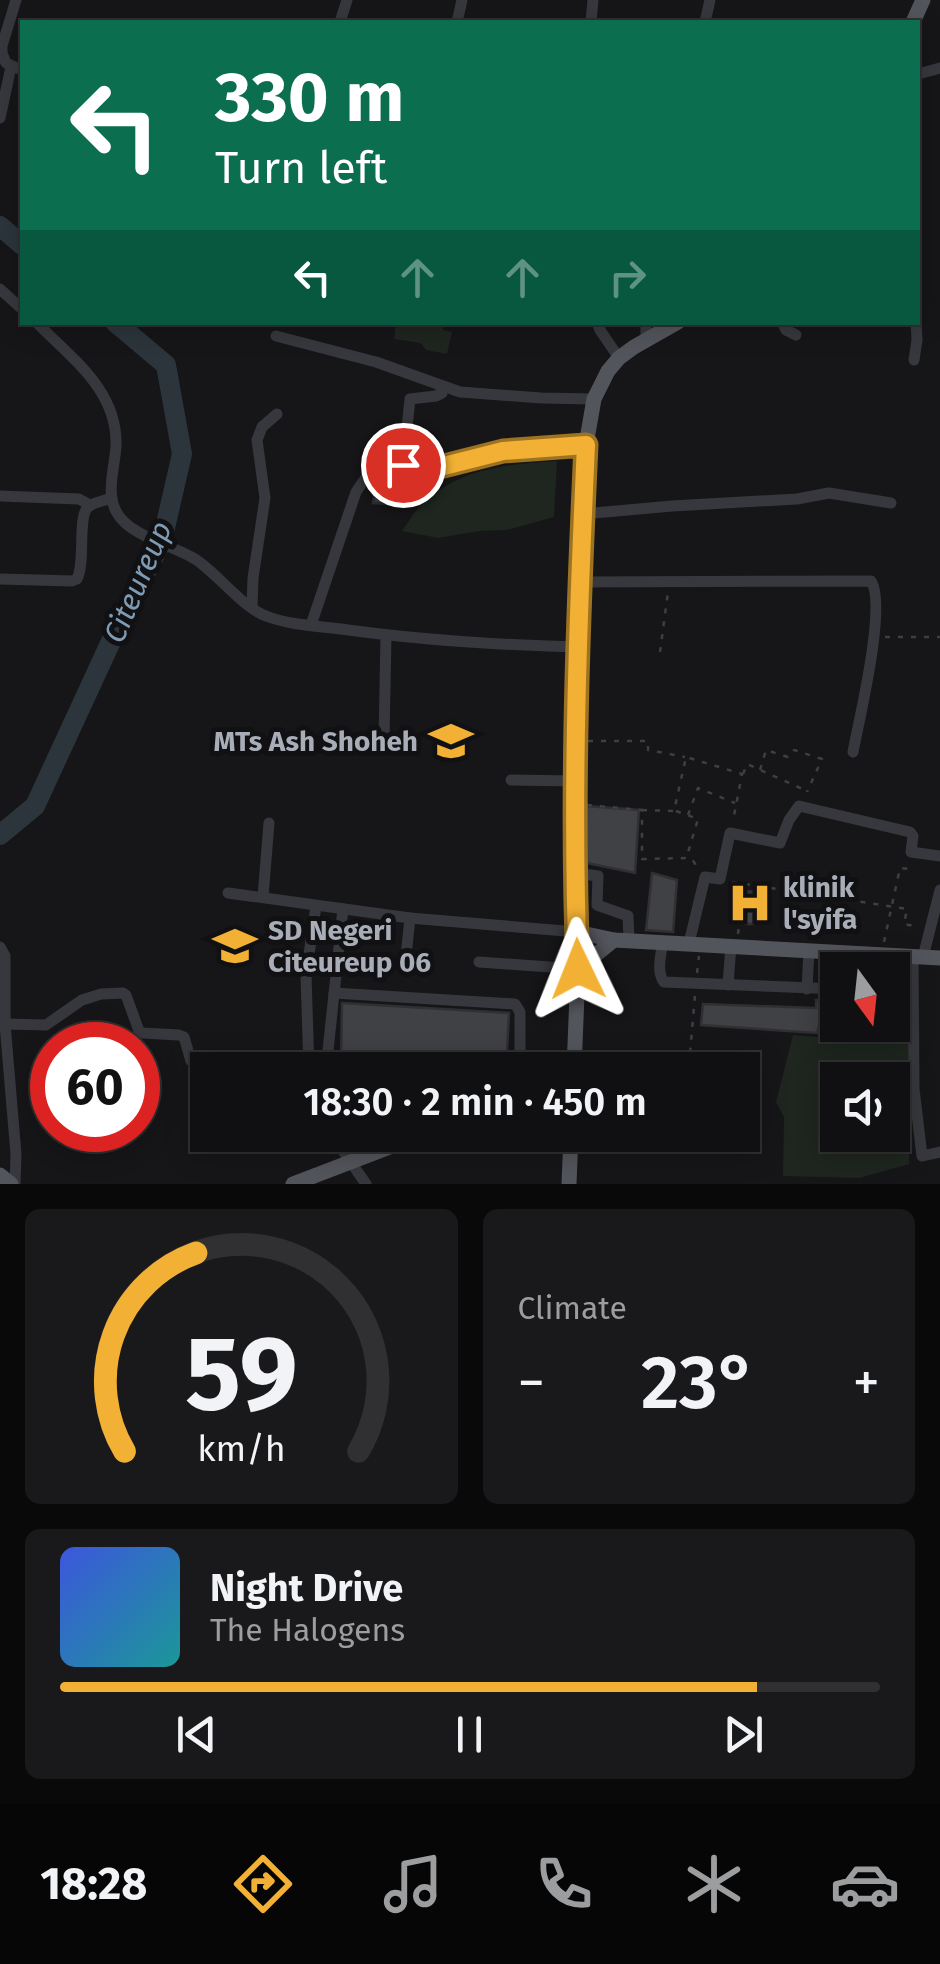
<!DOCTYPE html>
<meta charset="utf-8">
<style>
body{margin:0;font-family:"Fira Sans",sans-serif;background:#19191b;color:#f1f3f6;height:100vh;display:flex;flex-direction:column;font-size:38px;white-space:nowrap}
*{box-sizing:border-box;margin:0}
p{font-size:32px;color:#9c9d9f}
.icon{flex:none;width:55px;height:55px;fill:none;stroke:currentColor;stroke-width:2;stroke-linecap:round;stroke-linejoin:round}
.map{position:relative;height:1184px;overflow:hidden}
.panel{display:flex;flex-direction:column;gap:25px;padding:25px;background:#09090a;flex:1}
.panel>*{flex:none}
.hud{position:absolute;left:20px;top:20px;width:900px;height:305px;border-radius:0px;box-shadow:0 5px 25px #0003,0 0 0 2px #303032;background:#0b6e4f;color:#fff;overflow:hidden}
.needle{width:65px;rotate:165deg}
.tools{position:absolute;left:820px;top:952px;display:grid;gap:20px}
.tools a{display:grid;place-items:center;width:90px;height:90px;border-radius:0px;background:#101012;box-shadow:0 5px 25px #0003,0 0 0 2px #303032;font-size:50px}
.speed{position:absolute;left:30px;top:1022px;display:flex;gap:20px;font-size:50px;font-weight:700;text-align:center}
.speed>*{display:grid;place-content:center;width:130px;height:130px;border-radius:50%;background:#101012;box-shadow:0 5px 25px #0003,0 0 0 2px #303032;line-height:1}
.speed .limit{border:15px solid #d22;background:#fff;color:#111}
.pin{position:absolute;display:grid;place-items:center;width:85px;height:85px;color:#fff;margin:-42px;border:5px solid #fff;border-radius:50%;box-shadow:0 2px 10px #0007}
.me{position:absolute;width:110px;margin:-55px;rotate:358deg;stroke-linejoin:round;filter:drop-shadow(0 0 8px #0008)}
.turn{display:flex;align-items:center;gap:35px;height:210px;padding:0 30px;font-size:45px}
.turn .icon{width:130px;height:130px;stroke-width:2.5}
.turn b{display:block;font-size:70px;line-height:85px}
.lanes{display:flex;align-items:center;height:95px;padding:0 30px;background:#0003;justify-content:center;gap:50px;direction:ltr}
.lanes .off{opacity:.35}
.big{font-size:75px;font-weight:600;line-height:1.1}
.panel .tile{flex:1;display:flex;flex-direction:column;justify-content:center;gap:15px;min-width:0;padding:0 35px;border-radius:15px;background:#19191b}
.panel .dial{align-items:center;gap:0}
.dial svg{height:260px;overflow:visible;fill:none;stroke:#303032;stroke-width:7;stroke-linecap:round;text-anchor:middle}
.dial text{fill:#f1f3f6;stroke:none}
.song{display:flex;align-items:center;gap:30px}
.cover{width:120px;height:120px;border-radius:15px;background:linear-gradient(135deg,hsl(230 70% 55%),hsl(180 70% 35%))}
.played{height:10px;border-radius:5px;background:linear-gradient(90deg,#f2b134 85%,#303032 85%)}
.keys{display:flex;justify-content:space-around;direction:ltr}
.heat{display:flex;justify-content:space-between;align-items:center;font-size:55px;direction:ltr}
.panel .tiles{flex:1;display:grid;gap:25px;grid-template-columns:1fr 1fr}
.tile:last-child{grid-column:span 2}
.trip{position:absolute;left:190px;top:1052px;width:570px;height:100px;border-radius:0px;background:#101012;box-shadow:0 5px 25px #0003,0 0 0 2px #303032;font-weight:600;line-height:100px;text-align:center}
.menu{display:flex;height:160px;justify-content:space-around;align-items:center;background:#060607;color:#9c9d9f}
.menu .icon{width:70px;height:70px}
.menu .current{color:#f2b134}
.menu b{font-size:45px;color:#f1f3f6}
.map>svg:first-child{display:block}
.green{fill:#1e261f;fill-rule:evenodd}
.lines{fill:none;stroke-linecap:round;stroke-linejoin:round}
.river{stroke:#2c353c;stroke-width:20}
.building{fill:#404145;stroke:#303034;stroke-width:2.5}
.path{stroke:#3d3f44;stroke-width:2.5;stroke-dasharray:5 8;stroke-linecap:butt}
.minor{stroke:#37383d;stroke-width:11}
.major{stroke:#53555c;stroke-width:15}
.route-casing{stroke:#9d7322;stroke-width:25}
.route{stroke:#f2b134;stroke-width:18}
.labels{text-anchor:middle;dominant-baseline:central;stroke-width:10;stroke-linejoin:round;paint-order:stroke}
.poi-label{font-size:28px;font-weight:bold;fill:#a8adb8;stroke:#111113;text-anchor:start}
.water-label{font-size:30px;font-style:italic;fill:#7f9bb3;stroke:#111113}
</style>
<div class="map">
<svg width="940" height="1184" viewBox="0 0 940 1184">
<rect width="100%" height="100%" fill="#161618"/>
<g class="green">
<path d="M396 323H444L443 330 452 332 447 354 426 350 421 343 394 339Z"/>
<path d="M557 461 554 517 507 530 480 531 438 538 402 531C408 523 414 512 421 505 459 468 507 464 557 461Z"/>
<path d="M824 1024 908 1029 909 1164 859 1178 783 1176 784 1117 776 1102 793 1035 819 1037ZM838 1080H892V1135H838Z"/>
</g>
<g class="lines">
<g class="river">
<path d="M0 226 22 245"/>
<path d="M0 835 35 806 119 624 162 541 182 454 166 365 115 322"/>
</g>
</g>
<g class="building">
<path d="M376 483 393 486 389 504 373 503Z"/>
<path d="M586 806 639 810 635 873 587 863Z"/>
<path d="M652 873 677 880 673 932 646 930Z"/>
<path d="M747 891 755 892 753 924H746Z"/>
<path d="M816 1000 838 1001V1022H820L817 1033 701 1025 703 1004 816 1008Z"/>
<path d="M342 1003 509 1013 506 1070H446L341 1062Z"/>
<path d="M892 1003 904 1004V1026L892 1025Z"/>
</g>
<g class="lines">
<g class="path">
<path d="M885 637H940"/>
<path d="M660 652 668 592"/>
<path d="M588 741H648V750L685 757"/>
<path d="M760 770 766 750 788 757 794 750 822 759 807 792"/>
<path d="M743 774 747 764 807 791"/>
<path d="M587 805 642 810V859L687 858 692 859 699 870"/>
<path d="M642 810 674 811 686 757 742 774 733 821"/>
<path d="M676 811 698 819 687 856"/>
<path d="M688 815 698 788 735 803"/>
<path d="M732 882 907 909 904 924 919 927"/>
<path d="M738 934 743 888"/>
<path d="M884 942 900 868 909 869 910 863"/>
<path d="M697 973 699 956"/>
<path d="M690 1066 713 1070"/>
<path d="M677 1070 689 1066 695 995"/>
<path d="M742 1075H745"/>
<path d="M606 1135 651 1140 657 1135"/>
</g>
<g class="minor">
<path d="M16 0 2 46V53L6 63 22 70"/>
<path d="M340 22 347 0"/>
<path d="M457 22 462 0"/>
<path d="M591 22 593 0"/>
<path d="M705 22 710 0"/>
<path d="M918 74 940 68"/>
<path d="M0 118 11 67"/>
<path d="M0 289 22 309"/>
<path d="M36 322C71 358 118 390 116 446 115 467 105 493 117 513 130 536 172 545 195 559 217 573 243 608 266 616 289 625 317 626 341 629 420 640 498 645 577 647"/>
<path d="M597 322 600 330 619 358"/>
<path d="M782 322 786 330 796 335"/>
<path d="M276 336 376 362 460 392 541 398 594 399"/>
<path d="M646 339V322"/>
<path d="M914 360 917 340 916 322"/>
<path d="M441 387 442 393 436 396 410 399 403 465 407 471 436 468 503 451 586 445"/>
<path d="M0 496 79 499 90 505"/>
<path d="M583 514 672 506 797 499 829 493 891 503"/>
<path d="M0 579 72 581 77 579C86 561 77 517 88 507 94 502 104 501 111 498"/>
<path d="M580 582 871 581C887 605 859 720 853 752"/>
<path d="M252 607 253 578 265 498 257 440 262 427 277 414"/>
<path d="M311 625 356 492 381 455"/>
<path d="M384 740 386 635"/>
<path d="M511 780 576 781"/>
<path d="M576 873 598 876 597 905 628 916 629 941"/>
<path d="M228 893 410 918 577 932"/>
<path d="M263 897 269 823"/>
<path d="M663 942C661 954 656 972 664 982L838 989"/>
<path d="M689 943 705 877 720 879 730 833 780 843 789 820 799 806 910 832 913 836 911 852 940 856"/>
<path d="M0 947 5 956V1024L16 1154 15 1184"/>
<path d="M913 957 914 1089 922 1156 940 1152"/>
<path d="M923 957 940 890"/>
<path d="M479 962 578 969"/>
<path d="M405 966 410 918"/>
<path d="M728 985 731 945"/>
<path d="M807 989 809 950"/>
<path d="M892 989H912"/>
<path d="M334 993 515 1004 520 1012V1070"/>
<path d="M5 1024 46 1025 82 1000 101 994 123 993 126 995 139 1031 143 1033 179 1035 184 1037 191 1061"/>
<path d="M309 1070 306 975 316 906"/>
<path d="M329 1070 327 1060 343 909"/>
<path d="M332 1135 366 1184"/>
<path d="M366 1135 370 1153"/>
</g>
<g class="major">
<path d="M913 22 923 0"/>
<path d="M577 932 614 940 940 958"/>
<path d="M578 969 614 940"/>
<path d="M574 1070 578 969 575 804 577 647 586 445 594 399 608 371 619 358 634 347 678 322"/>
<path d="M0 1175 11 1184"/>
<path d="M293 1184 421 1135"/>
<path d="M569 1184 571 1135"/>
</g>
</g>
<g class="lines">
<g class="route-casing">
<path id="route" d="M403 465 406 471 436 468 503 451 586 445C578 619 571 794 578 969"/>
</g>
<use href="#route" class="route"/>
</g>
<defs>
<g id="school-bare" transform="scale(3.45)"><path d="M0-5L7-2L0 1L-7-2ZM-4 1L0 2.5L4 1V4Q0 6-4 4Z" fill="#f2b134" stroke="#111113" stroke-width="2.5" paint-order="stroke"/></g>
<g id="hospital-bare" transform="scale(3.45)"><path d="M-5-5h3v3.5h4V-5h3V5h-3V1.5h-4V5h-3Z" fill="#f2b134" stroke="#111113" stroke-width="2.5" paint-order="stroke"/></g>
</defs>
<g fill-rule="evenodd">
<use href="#school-bare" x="451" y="741"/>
<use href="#hospital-bare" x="750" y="903"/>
<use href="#school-bare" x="235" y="946"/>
</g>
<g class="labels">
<g class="poi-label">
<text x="418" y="741" text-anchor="end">MTs Ash Shoheh</text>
<text x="783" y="887">klinik<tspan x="783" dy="32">l'syifa</tspan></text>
<text x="268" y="930">SD Negeri<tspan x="268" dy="32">Citeureup 06</tspan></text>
</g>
<g class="water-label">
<text transform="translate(138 582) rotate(-67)">Citeureup</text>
</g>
</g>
</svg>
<div class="tools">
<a><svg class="needle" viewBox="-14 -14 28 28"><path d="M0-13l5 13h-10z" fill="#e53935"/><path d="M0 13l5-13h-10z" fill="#9c9d9f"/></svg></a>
<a><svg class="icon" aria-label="sound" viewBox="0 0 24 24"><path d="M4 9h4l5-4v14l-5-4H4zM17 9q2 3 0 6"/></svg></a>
</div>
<div class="speed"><div class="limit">60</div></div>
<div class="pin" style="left:403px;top:465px;background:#d93025"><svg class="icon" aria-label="arrive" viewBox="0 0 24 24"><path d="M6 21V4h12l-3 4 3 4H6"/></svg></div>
<svg class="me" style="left:578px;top:969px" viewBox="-20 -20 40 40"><path d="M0-17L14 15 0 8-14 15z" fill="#f2b134" stroke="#fff" stroke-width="4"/></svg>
<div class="trip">18:30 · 2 min · 450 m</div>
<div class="hud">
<div class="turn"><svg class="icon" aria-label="left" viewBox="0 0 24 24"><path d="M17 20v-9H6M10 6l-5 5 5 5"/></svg><div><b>330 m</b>Turn left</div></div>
<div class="lanes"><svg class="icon" aria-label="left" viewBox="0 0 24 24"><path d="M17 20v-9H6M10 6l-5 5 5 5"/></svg><svg class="icon off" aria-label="ahead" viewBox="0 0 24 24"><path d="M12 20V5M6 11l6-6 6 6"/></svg><svg class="icon off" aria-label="ahead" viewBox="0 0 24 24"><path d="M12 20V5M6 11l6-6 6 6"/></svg><svg class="icon off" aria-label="right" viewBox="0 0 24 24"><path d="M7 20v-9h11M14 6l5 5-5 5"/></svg></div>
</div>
</div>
<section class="panel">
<div class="tiles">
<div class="tile dial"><svg viewBox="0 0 100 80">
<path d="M14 69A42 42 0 1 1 86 69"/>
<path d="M14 69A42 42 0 0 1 36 8" stroke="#f2b134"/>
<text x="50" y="56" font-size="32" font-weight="700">59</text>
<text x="50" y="72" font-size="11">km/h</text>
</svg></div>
<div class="tile"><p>Climate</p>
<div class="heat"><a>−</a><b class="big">23°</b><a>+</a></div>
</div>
<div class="tile">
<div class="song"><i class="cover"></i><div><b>Night Drive</b><p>The Halogens</p></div></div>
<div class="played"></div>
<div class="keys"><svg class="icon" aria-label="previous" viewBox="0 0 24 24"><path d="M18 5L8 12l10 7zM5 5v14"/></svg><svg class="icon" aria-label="pause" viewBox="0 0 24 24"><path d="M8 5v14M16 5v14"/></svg><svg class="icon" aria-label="next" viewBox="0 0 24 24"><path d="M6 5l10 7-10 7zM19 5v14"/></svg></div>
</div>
</div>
</section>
<nav class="menu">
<b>18:28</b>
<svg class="icon current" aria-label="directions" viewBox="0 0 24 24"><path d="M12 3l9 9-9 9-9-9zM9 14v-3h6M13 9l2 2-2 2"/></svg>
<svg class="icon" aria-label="music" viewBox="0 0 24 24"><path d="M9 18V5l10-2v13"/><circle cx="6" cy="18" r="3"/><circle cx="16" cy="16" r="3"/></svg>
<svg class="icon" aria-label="phone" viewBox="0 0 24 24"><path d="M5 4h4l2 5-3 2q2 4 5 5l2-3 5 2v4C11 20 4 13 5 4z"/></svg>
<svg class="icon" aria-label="climate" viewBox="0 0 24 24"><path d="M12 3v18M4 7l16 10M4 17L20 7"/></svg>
<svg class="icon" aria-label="car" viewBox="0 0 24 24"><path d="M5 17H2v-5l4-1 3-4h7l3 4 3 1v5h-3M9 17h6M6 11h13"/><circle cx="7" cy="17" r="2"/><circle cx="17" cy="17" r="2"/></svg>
</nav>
